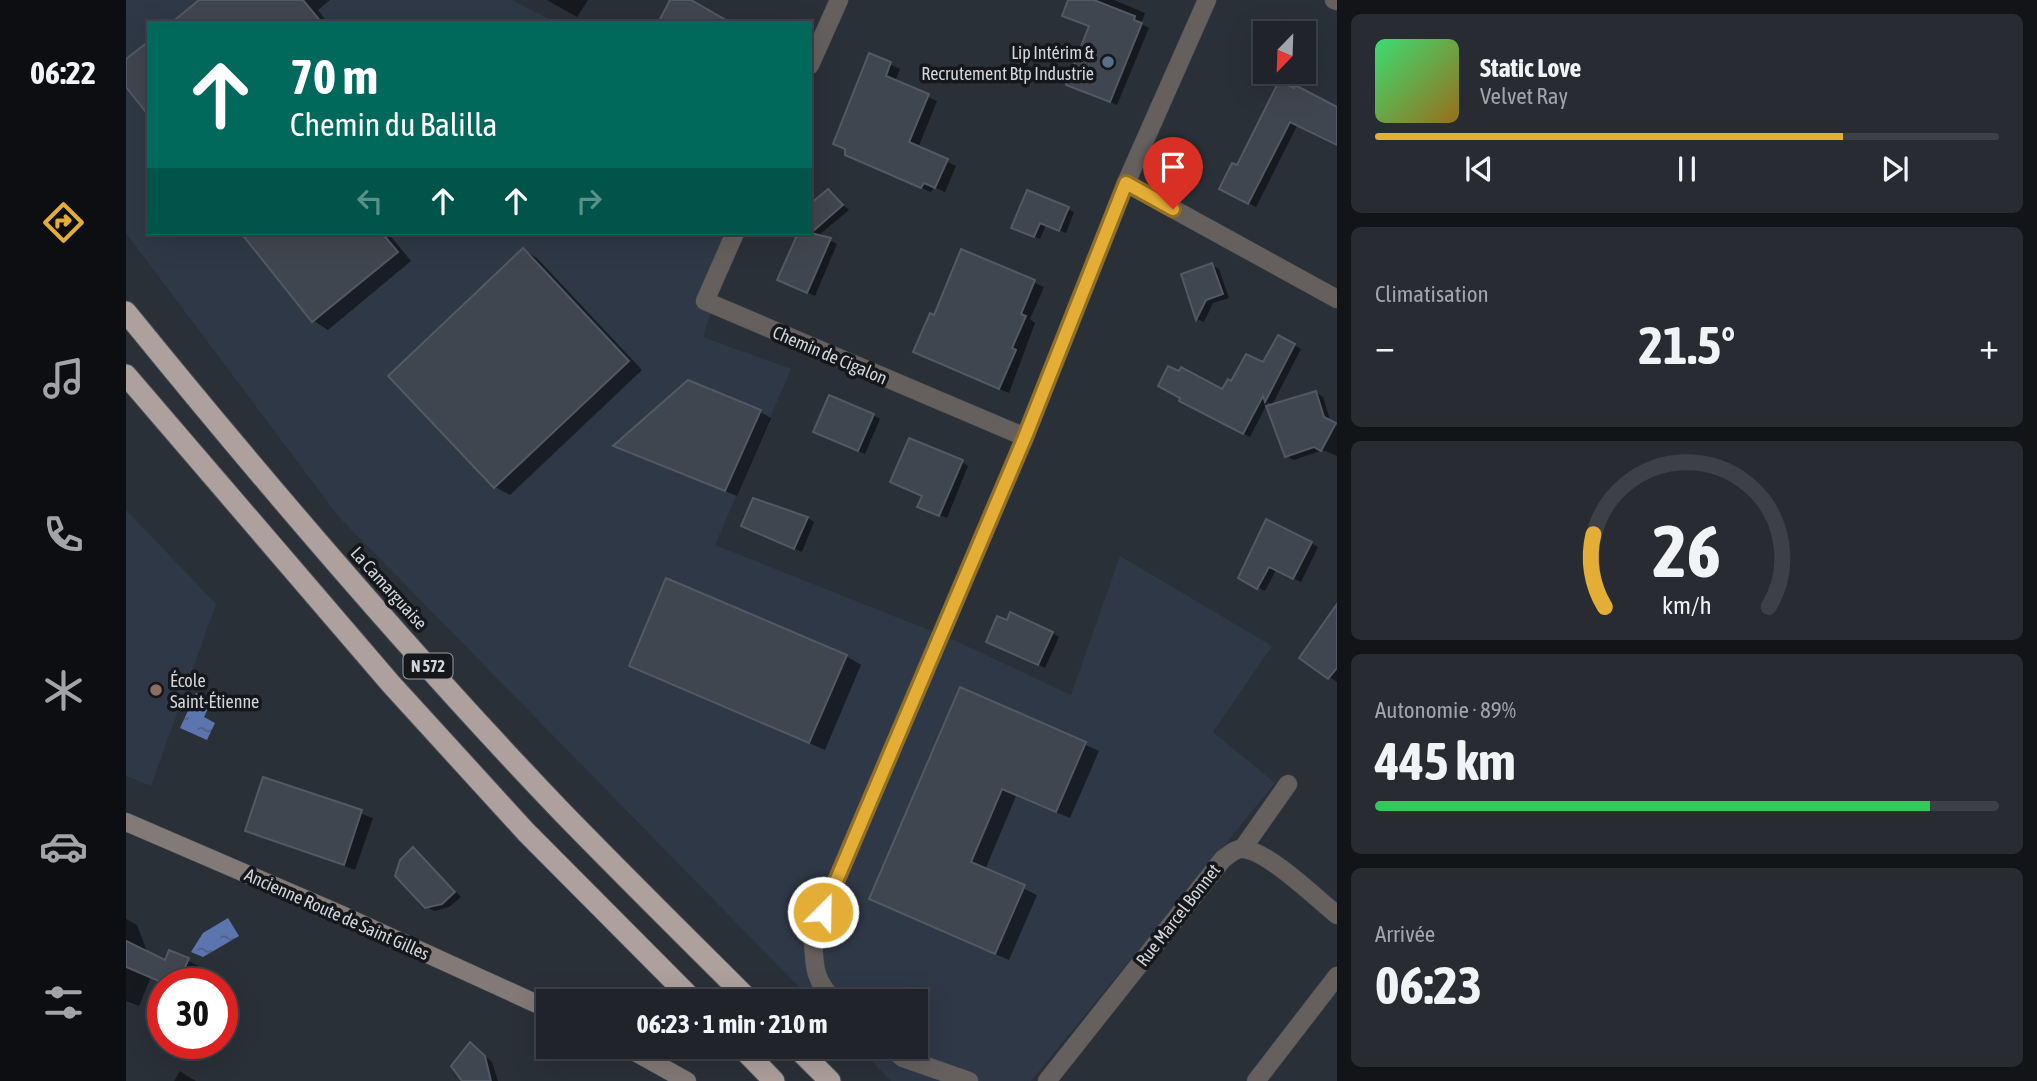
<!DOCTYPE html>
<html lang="fr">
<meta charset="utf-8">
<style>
body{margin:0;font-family:"Asap Condensed",sans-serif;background:#282c32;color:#f1f3f6;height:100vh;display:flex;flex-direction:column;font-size:26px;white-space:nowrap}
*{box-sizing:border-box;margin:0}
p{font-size:23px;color:#a2a4a8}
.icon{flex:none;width:38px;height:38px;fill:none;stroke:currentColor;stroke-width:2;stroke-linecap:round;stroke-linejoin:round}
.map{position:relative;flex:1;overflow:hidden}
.panel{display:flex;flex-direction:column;gap:14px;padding:14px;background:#121417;width:700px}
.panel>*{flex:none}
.hud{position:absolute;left:21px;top:21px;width:665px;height:214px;border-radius:0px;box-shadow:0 7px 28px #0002,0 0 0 2px #3d4147;background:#00695c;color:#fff;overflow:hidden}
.needle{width:46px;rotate:203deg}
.tools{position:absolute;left:1127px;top:21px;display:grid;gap:14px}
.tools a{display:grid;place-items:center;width:63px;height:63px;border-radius:0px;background:#20242a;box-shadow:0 7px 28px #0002,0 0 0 2px #3d4147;font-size:35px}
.speed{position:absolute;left:21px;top:968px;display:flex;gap:14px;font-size:35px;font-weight:700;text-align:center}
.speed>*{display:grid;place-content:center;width:91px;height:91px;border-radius:50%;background:#20242a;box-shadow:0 7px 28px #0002,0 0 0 2px #3d4147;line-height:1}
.speed .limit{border:10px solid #d22;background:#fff;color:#111}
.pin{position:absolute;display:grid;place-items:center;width:60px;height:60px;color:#fff;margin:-72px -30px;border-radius:50% 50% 50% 0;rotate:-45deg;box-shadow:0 0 7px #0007}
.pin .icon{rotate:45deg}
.me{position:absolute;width:77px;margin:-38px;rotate:23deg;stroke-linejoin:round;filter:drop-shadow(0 0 5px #0008)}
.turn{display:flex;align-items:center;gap:24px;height:147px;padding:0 28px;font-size:32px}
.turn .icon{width:91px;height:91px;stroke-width:2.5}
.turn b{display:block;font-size:49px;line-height:60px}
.lanes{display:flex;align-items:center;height:66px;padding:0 28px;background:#0003;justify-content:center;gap:35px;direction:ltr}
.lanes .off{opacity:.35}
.big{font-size:52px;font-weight:700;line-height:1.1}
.panel .card{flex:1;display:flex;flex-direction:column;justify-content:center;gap:10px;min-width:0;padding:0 24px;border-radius:10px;background:#282c32}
.panel .dial{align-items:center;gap:0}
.dial svg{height:182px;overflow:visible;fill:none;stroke:#3d4147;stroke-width:7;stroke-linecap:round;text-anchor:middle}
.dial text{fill:#f1f3f6;stroke:none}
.song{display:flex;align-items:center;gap:21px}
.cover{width:84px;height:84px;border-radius:10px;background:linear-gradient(135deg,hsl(140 70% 55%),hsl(40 70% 35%))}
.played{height:7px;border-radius:4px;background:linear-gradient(90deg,#e4ad35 75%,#3d4147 75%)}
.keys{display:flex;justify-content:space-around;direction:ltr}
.heat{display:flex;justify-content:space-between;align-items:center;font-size:38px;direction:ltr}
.charge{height:10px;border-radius:5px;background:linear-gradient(90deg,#34c759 89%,#3d4147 0)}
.trip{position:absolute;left:410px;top:989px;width:392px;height:70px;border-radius:0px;background:#20242a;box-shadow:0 7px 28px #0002,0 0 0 2px #3d4147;font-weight:700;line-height:70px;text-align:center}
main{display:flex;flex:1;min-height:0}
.tabs{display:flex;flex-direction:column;width:126px;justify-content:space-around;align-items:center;background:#0d0e11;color:#a2a4a8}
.tabs .icon{width:49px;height:49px}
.tabs .on{color:#e4ad35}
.tabs b{font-size:32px;color:#f1f3f6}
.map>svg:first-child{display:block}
.built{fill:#2f3846}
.water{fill:url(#water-ripples)}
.shadow{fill:#0007}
.building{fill:#40464f;stroke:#535963;stroke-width:2}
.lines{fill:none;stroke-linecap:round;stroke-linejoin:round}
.street-casing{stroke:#484e55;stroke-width:19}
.secondary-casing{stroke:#484e55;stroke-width:19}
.highway-casing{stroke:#484e55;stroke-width:23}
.street{stroke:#655f5d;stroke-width:18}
.secondary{stroke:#837977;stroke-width:18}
.highway{stroke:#aea09c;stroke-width:21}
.route-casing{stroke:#947022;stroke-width:18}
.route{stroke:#e4ad35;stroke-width:12}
.service-dot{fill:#5c6f8a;stroke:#15171b;stroke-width:2.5}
.education-dot{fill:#8d6e63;stroke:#15171b;stroke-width:2.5}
.labels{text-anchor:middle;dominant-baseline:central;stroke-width:7;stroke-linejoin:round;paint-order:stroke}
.shield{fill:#15171b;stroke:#999ca1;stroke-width:2}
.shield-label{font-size:16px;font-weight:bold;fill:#d1d5da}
.poi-label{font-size:18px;fill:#d1d5da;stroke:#15171b;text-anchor:end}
.street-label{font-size:18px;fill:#d1d5da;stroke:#15171b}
</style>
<main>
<nav class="tabs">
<b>06:22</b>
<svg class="icon on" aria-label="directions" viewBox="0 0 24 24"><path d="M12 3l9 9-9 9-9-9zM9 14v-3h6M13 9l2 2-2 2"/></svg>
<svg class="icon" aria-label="music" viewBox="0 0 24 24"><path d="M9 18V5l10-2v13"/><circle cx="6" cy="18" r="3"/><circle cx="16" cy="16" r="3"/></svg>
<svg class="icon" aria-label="phone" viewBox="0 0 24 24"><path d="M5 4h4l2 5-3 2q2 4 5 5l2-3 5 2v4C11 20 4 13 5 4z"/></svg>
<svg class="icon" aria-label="climate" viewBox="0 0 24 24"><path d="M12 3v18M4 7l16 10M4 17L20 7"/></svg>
<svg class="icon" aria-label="car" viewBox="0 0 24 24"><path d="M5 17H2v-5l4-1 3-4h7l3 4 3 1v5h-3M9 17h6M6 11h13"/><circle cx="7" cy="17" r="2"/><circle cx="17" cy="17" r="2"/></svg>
<svg class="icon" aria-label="filters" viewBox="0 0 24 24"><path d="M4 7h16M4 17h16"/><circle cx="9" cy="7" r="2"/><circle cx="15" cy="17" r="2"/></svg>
</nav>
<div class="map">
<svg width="1211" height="1081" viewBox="0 0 1211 1081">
<defs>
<pattern id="water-ripples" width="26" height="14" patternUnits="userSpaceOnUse" patternTransform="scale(1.75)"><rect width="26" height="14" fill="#5b75ae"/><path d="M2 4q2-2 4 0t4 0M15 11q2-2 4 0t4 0" fill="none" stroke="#506082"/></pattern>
</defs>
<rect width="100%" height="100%" fill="#2a3038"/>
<g class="built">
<path d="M0 0H386L431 23H23V233H610L577 337 665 369 589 545 828 640 945 695 994 556 1146 646 1087 732 1149 783 905 1081H765L732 1047 789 1046V1001H687L213 517 0 233Z"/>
<path d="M0 510 90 604 25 786 0 776Z"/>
</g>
<g class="water">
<path d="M70 693 86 700 78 717 89 723 81 740 54 728Z"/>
<path d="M102 918 113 936 77 957 65 952 77 933Z"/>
</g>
<g class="shadow">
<path d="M71 0H204L192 10 202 23H48L73 3Z"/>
<path d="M421 0H462L451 17Z"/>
<path d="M944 0H988L1019 13 1015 24 1023 28 991 105 949 88 965 27Z"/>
<path d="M744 55 774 69 769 82 811 101 792 148 830 166 819 192 808 187 805 192 731 160Z"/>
<path d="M1169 91 1211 108V143L1172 124 1130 207 1095 188Z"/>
<path d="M702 191 723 210 693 235 711 244 689 296 654 280 674 233H684Z"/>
<path d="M902 192 948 212 940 233 920 225 914 239 893 231Z"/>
<path d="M118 233H262L285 261 202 330 188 321Z"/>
<path d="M397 250 411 258 516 370 384 495 369 487 264 376Z"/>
<path d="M836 251 918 287 904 319 909 323 883 393 789 352 808 317Z"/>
<path d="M1086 265 1093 269 1103 298 1087 303 1078 322 1071 319 1057 275Z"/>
<path d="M1153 337 1175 349 1146 405 1142 402 1124 437 1062 404 1097 392 1138 365Z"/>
<path d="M1190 392 1197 397 1205 423 1211 426V456L1197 450 1168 460 1160 456Z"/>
<path d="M634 412 645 418 611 496 490 446Z"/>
<path d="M747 415 754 419 739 454 697 436Z"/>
<path d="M836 462 842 466 821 518 800 510 798 496Z"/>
<path d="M681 518 688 522 676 552 625 530Z"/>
<path d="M1185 543 1192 547 1175 582 1150 570 1139 591 1115 578Z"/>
<path d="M926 633 933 637 919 668 868 645Z"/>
<path d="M1211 633V682L1175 657Z"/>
<path d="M720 656 735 665 699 750 505 665Z"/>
<path d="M835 689 973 751 944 818 890 796 859 870 911 895 883 960 759 906Z"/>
<path d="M138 779 247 818 229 870 121 830Z"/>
<path d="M288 849 335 897 323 907 308 911 301 907Z"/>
<path d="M0 919 11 925 22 954 39 962 44 952 73 966 65 984H40L25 977 13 1006 0 1001Z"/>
<path d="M351 1048 366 1062 372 1081H338Z"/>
<path d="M54 1071 61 1076 70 1081H48Z"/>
</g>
<g class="building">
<path d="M73 0H177L196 23H45Z"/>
<path d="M544 0H565L605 23H532Z"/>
<path d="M942 0H968L1009 16 1008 20 1016 23 984 102 940 85 963 26 936 16Z"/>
<path d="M23 41V116L0 87V59Z"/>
<path d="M743 53 765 62 760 76 803 94 783 142 822 159 809 188 798 183 795 188 719 155V149L707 144Z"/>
<path d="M1153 81 1168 88 1169 85 1211 107V145L1164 122 1122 204 1093 189 1106 163 1111 165Z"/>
<path d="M702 189 717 205 685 233 705 238 681 293 651 280 672 233H684V204Z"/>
<path d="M901 190 943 207 933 231 914 223 908 237 885 228Z"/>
<path d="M115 233H256L272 252 186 322Z"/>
<path d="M397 248 503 361 368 488 262 376Z"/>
<path d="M835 249 909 280 895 314 900 316 886 348 890 350 873 389 787 352 804 313 808 315Z"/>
<path d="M1086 263 1097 294 1080 300 1070 320 1055 274Z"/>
<path d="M1152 335 1169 344 1139 402 1137 396 1117 434 1053 401 1054 398 1032 386 1042 366 1053 371 1055 367 1096 389 1102 379 1105 381 1120 354 1137 362Z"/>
<path d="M562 380 635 410 599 491 487 446Z"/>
<path d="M1190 391 1198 417 1210 423 1195 451 1188 447 1159 457 1140 406Z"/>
<path d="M703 395 748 414 732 451 687 432Z"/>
<path d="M783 438 837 460 813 516 791 507 796 496 764 482Z"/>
<path d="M627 498 682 517 668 549 615 526Z"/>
<path d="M1140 519 1186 542 1167 579 1143 567 1131 589 1112 578Z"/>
<path d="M540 578 721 655 683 743 503 666Z"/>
<path d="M1211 604V668L1202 679 1173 658Z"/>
<path d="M884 612 927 632 912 665 860 642 871 616 881 620Z"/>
<path d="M834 687 960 742 930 812 876 789 845 862 899 885 869 954 743 899Z"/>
<path d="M137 777 236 810 218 865 119 831Z"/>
<path d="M287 847 329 892 316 904 299 908 269 876 274 860Z"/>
<path d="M0 941 39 960 43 950 63 958 52 984H40L0 967Z"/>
<path d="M344 1042 359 1056 365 1081H336L325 1066Z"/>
</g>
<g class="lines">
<g class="street-casing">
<g id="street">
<path d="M1208 0 1211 1"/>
<path d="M684 65 713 0"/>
<path d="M1000 183 1211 299"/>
<path d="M609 233 579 301 899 437"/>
<path d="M1117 848 1162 784"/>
<path d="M710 1001C687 982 688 963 687 935L899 437 1000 183 1081 0"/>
<path d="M763 1046 777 1058 843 1081"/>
<path d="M921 1081 1097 859C1103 855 1108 849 1116 849 1140 849 1191 899 1211 915"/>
<path d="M1130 1081 1211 976"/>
</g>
</g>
<g class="secondary-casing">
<g id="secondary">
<path d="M0 822 216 915 422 1009"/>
<path d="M498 1046 561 1081"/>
</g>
</g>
<g class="highway-casing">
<g id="highway">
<path d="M0 312C139 483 282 651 434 810 496 874 560 937 624 1001"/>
<path d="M0 375 265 684 400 832 568 1001"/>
<path d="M614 1046 648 1081"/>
<path d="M669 1046 704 1081"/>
</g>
</g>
<use href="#street" class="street"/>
<use href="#secondary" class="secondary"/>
<use href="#highway" class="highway"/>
</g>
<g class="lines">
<g class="route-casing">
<path id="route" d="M697 912 899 437 1000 183 1047 209"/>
</g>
<use href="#route" class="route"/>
</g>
<circle class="service-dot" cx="982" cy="62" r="7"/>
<circle class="education-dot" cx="30" cy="690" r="7"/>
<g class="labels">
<rect class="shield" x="277.5" y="653.5" width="49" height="25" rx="5"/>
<g class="shield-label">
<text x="302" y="666">N 572</text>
</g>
<g class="poi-label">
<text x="968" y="52">Lip Intérim &amp;<tspan x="968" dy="21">Recrutement Btp Industrie</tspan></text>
<text x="44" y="680" text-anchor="start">École<tspan x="44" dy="21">Saint-Étienne</tspan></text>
</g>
<g class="street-label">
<text transform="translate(704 355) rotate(23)">Chemin de Cigalon</text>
<text transform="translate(263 588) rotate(48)">La Camarguaise</text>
<text transform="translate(211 914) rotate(24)">Ancienne Route de Saint Gilles</text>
<text transform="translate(1052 915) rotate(-52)">Rue Marcel Bonnet</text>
</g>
</g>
</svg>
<div class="tools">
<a><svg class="needle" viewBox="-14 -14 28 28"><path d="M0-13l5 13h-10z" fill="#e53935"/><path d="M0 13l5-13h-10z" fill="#a2a4a8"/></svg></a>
</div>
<div class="speed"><div class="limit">30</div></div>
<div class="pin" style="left:1047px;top:209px;background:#d93025"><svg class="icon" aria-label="arrive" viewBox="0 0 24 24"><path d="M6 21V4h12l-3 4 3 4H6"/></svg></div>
<svg class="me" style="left:697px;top:912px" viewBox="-20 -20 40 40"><circle r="17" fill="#e4ad35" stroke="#fff" stroke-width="3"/><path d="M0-11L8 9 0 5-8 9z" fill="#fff"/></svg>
<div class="trip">06:23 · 1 min · 210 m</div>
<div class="hud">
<div class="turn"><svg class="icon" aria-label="ahead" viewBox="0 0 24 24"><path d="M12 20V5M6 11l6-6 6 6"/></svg><div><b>70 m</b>Chemin du Balilla</div></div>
<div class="lanes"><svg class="icon off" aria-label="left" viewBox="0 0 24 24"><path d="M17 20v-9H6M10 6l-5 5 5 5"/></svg><svg class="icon" aria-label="ahead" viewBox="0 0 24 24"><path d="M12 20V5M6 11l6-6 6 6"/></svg><svg class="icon" aria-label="ahead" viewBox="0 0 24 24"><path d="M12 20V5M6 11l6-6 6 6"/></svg><svg class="icon off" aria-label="right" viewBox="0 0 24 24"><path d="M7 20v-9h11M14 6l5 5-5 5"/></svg></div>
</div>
</div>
<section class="panel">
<div class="card">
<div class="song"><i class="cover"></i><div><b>Static Love</b><p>Velvet Ray</p></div></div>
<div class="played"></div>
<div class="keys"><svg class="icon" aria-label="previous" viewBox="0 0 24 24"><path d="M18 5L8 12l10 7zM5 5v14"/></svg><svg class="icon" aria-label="pause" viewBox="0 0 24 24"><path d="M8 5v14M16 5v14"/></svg><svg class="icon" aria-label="next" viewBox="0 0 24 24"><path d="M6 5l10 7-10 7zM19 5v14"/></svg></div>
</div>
<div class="card"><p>Climatisation</p>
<div class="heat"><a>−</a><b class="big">21.5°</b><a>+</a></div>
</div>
<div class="card dial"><svg viewBox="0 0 100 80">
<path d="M14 69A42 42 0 1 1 86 69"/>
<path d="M14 69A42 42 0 0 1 9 37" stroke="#e4ad35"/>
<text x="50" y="56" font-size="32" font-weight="700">26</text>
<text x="50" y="72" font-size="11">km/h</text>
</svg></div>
<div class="card"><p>Autonomie · 89%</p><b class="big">445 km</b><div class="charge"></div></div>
<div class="card"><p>Arrivée</p><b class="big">06:23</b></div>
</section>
</main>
